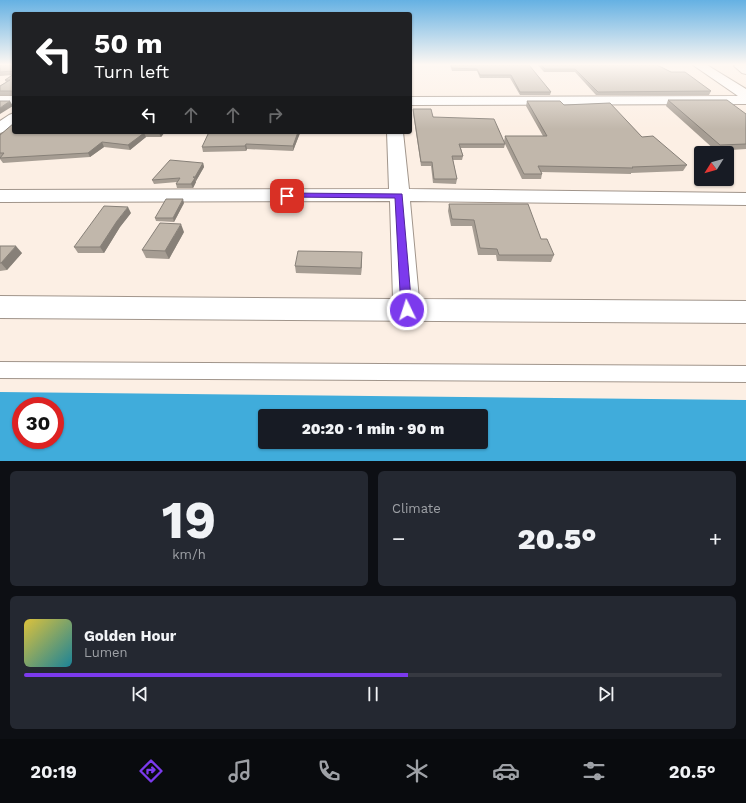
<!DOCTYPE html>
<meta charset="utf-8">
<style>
body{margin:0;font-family:"Work Sans",sans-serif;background:#242831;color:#f1f3f6;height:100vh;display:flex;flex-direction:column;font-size:15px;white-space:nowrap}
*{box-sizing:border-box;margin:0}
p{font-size:13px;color:#9ea1a6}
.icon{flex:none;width:22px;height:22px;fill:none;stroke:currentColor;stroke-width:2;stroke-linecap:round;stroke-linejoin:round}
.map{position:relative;height:461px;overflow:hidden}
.side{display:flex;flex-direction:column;gap:10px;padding:10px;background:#0d0f14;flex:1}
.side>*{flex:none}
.top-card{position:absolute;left:12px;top:12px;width:400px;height:122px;border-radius:4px;box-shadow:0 1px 3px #0004;background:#202124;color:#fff;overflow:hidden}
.needle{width:26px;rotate:233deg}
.buttons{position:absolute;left:694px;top:146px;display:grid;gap:8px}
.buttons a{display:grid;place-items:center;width:40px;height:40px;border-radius:4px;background:#171b24;box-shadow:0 1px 3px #0004;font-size:20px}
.speed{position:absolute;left:12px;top:397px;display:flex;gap:8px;font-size:20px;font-weight:700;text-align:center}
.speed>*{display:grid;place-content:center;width:52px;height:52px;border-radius:50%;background:#171b24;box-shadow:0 1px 3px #0004;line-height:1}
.speed .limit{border:6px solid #d22;background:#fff;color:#111}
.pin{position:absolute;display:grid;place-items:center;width:34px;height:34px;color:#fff;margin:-17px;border-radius:8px;box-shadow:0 2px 6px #0006}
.me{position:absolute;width:44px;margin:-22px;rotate:356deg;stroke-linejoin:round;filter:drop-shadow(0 0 3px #0008)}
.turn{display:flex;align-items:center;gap:14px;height:84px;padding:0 16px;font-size:18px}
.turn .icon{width:52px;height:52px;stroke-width:2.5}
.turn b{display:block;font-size:28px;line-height:34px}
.lanes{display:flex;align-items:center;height:38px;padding:0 16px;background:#0003;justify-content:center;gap:20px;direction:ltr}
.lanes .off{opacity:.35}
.big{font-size:30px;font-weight:800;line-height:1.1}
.side .widget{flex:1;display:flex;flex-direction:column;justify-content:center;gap:6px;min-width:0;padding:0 14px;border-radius:6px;background:#242831}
.side .dial{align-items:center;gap:0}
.dial b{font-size:52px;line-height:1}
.song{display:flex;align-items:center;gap:12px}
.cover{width:48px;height:48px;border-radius:6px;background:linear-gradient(135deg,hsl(50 70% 55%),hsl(190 70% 35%))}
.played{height:4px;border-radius:2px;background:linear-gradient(90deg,#7c3aed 55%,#363941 55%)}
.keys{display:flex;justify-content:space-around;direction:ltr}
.heat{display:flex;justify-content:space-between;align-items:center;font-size:22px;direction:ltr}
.side .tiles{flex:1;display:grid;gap:10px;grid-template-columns:1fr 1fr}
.widget:last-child{grid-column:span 2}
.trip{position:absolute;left:258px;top:409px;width:230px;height:40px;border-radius:4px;background:#171b24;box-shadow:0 1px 3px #0004;font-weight:800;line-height:40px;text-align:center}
.dock{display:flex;height:64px;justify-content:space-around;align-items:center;background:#090b0e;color:#9ea1a6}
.dock .icon{width:28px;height:28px}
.dock .on{color:#7c3aed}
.dock b{font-size:18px;color:#f1f3f6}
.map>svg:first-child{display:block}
.water{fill:#40acdb;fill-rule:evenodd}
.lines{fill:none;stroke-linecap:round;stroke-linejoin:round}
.lane-casing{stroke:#a1958b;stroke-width:2}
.street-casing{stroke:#a1958b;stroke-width:2}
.lane{fill:#fff;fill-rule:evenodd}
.street{fill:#fff;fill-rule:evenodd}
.wall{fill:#a69d93}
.shaded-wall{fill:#878078}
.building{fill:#c1b7ab;stroke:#878078}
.route{fill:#7c3aed;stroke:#51269a}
</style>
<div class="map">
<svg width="746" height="461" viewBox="0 0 746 461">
<rect width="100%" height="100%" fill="#fcefe4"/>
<path class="water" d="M0 392 746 400V461H0ZM21 406H55V440H21ZM265 416H481V442H265Z"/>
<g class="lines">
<g class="lane-casing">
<path id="lane" d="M0 362 746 366V382L0 378Z"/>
</g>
<g class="street-casing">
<g id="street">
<path d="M693 65H707L746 89V104L410 105V97L738 96Z"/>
<path d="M735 65H746V74L742 73 734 66Z"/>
<rect x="0" y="96" width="14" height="8"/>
<path d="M14 113V125L6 131 0 133V121L9 115Z"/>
<path d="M387 132H403L409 189 746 193V205L410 201 419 299 746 301V323L0 318V296L393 299 390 201 0 202V190L389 189Z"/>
</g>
</g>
<use href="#lane" class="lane"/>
<use href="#street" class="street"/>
</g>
<g class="wall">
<path d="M0 65H14V101L13 99V95H0V86L6 82 5 80 12 75 0 76Z"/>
<path d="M450 65H529L551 92 550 95H520L510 78H480L477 71H452Z"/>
<path d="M538 65H657L711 91 709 95H596L575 72H544Z"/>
<path d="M668 100 746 114V149L716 151 666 106Z"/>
<path d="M527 101 564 105 642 137 687 165 683 171 631 173V174L541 172 542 174 541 179H522L504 142 505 136H543L526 106Z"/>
<path d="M413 109 505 144 504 148H461L463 156 462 160H453L457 179 456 184 433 183 431 166H421L413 113Z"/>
<path d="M165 132 161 137H146L130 150 104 147 90 157 3 163 0 159V135Z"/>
<path d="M300 133 293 151 247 149 246 151 203 152 202 147Z"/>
<path d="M203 163 204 167 196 181H195L196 182 193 188H177L176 184 177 182 154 184 152 180Z"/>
<path d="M184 203 174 222 156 221 155 218Z"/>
<path d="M449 204 541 239 554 255 551 262 497 261 496 255H478L472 226H451L448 211Z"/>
<path d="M131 213 120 227 104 253H78L74 247Z"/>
<path d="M184 232 169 259 146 258 142 250Z"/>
<path d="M0 246 22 253 7 270 0 271Z"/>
<path d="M362 260 361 275 296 273 295 266Z"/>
</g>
<g class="shaded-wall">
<path d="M10 101 13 106 0 114V108Z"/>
<path d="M160 132H165L161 137 159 133Z"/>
<path d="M298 132H300V133L293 151V146Z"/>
<path d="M144 133 146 137 130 150 128 145Z"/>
<path d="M102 142 104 147 90 157 88 153Z"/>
<path d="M246 144 247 149 246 151 245 146Z"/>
<path d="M203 163 204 167 196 181 195 177Z"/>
<path d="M195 178 196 182 193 188 191 184Z"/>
<path d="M183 199 184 203 174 222 173 218Z"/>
<path d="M128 207 131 213 120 227 104 253 100 247 117 221Z"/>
<path d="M181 224 184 232 169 259 165 251Z"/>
<path d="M16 246 22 253 7 270 1 263Z"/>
<path d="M362 252V260L361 275V268Z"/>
</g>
<g class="building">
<path d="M0 65H14V71L0 72Z"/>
<path d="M451 65H529L551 92H520L511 75H480L477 69 452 68Z"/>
<path d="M541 65H657L671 72H685L711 91 598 92 575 69H545Z"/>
<path d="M14 74V98L13 99 12 91H0V86L10 80H5Z"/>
<path d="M668 100H727L746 114V144L720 145Z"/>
<path d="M0 101H10L0 108Z"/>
<path d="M527 101H560L564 105 610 103 642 137 653 136 687 165 632 167 633 168 538 166 542 174H524L505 136H547Z"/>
<path d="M413 109H431L433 117 494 119 505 144H459L463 156H452L457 179H434L432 162H421Z"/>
<path d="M14 123V132H160L159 133H144L128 145 102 142 88 153 0 158 4 153H0V135Z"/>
<path d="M209 132H298L293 146 246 144 245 146 202 147Z"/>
<path d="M170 160 203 163 195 177H193L195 178 191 184H176L180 178 152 180Z"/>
<path d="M166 199H183L173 218H155Z"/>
<path d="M449 204H528L541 239H547L554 255H499L497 249 480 248 474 220 452 219Z"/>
<path d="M104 206 128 207 117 221 100 247H74Z"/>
<path d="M160 223 181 224 165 251 142 250Z"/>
<path d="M0 246H16L1 263H0Z"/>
<path d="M298 251 362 252 361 268 295 266Z"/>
</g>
<linearGradient id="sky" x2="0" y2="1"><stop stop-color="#65b1e3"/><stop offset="0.5" stop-color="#fef8f3"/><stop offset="1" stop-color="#fef8f3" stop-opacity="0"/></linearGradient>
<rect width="746" height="129" fill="url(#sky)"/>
<path class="route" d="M287 193 402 194 412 310 411 313 407 314 403 313 401 310 395 198 284 197 283 196 284 194Z"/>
</svg>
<div class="buttons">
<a><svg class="needle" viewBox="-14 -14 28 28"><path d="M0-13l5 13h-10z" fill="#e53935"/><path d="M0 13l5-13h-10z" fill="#9ea1a6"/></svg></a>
</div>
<div class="speed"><div class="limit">30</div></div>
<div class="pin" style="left:287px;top:196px;background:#d93025"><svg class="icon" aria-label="arrive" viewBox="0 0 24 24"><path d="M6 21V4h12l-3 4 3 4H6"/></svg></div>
<svg class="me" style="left:407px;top:310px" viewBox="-20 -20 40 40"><circle r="17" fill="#7c3aed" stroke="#fff" stroke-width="3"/><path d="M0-11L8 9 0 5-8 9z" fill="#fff"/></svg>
<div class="trip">20:20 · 1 min · 90 m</div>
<div class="top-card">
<div class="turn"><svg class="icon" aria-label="left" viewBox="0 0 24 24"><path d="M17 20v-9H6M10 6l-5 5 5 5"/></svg><div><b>50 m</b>Turn left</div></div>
<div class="lanes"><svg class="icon" aria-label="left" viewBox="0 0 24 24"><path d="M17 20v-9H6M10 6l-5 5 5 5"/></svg><svg class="icon off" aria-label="ahead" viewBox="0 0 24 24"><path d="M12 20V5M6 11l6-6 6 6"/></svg><svg class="icon off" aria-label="ahead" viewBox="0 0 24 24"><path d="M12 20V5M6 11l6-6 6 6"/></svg><svg class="icon off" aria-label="right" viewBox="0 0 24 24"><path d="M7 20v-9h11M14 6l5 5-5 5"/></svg></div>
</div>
</div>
<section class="side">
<div class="tiles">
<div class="widget dial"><b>19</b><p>km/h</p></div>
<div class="widget"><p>Climate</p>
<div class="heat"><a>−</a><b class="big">20.5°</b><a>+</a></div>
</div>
<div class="widget">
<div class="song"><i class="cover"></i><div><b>Golden Hour</b><p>Lumen</p></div></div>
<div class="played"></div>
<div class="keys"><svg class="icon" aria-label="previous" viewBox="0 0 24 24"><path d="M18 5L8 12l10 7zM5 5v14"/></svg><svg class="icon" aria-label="pause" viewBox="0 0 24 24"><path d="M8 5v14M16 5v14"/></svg><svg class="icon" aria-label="next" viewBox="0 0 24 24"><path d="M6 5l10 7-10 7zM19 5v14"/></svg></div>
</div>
</div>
</section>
<nav class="dock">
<b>20:19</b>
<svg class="icon on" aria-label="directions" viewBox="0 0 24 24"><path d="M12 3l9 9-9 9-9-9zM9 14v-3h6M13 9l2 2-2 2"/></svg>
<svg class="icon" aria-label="music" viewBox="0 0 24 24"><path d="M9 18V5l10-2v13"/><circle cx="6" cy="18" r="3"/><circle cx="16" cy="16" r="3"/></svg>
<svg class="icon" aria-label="phone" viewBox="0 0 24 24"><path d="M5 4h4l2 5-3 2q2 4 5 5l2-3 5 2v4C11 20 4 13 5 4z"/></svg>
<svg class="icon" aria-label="climate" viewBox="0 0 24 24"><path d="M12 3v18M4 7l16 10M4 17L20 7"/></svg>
<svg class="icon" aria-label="car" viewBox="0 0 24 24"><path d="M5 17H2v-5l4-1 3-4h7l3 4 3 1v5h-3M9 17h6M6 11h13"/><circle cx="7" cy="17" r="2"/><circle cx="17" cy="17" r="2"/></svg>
<svg class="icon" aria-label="filters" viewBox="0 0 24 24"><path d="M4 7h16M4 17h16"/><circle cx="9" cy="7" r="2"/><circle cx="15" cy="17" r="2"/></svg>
<b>20.5°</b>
</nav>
